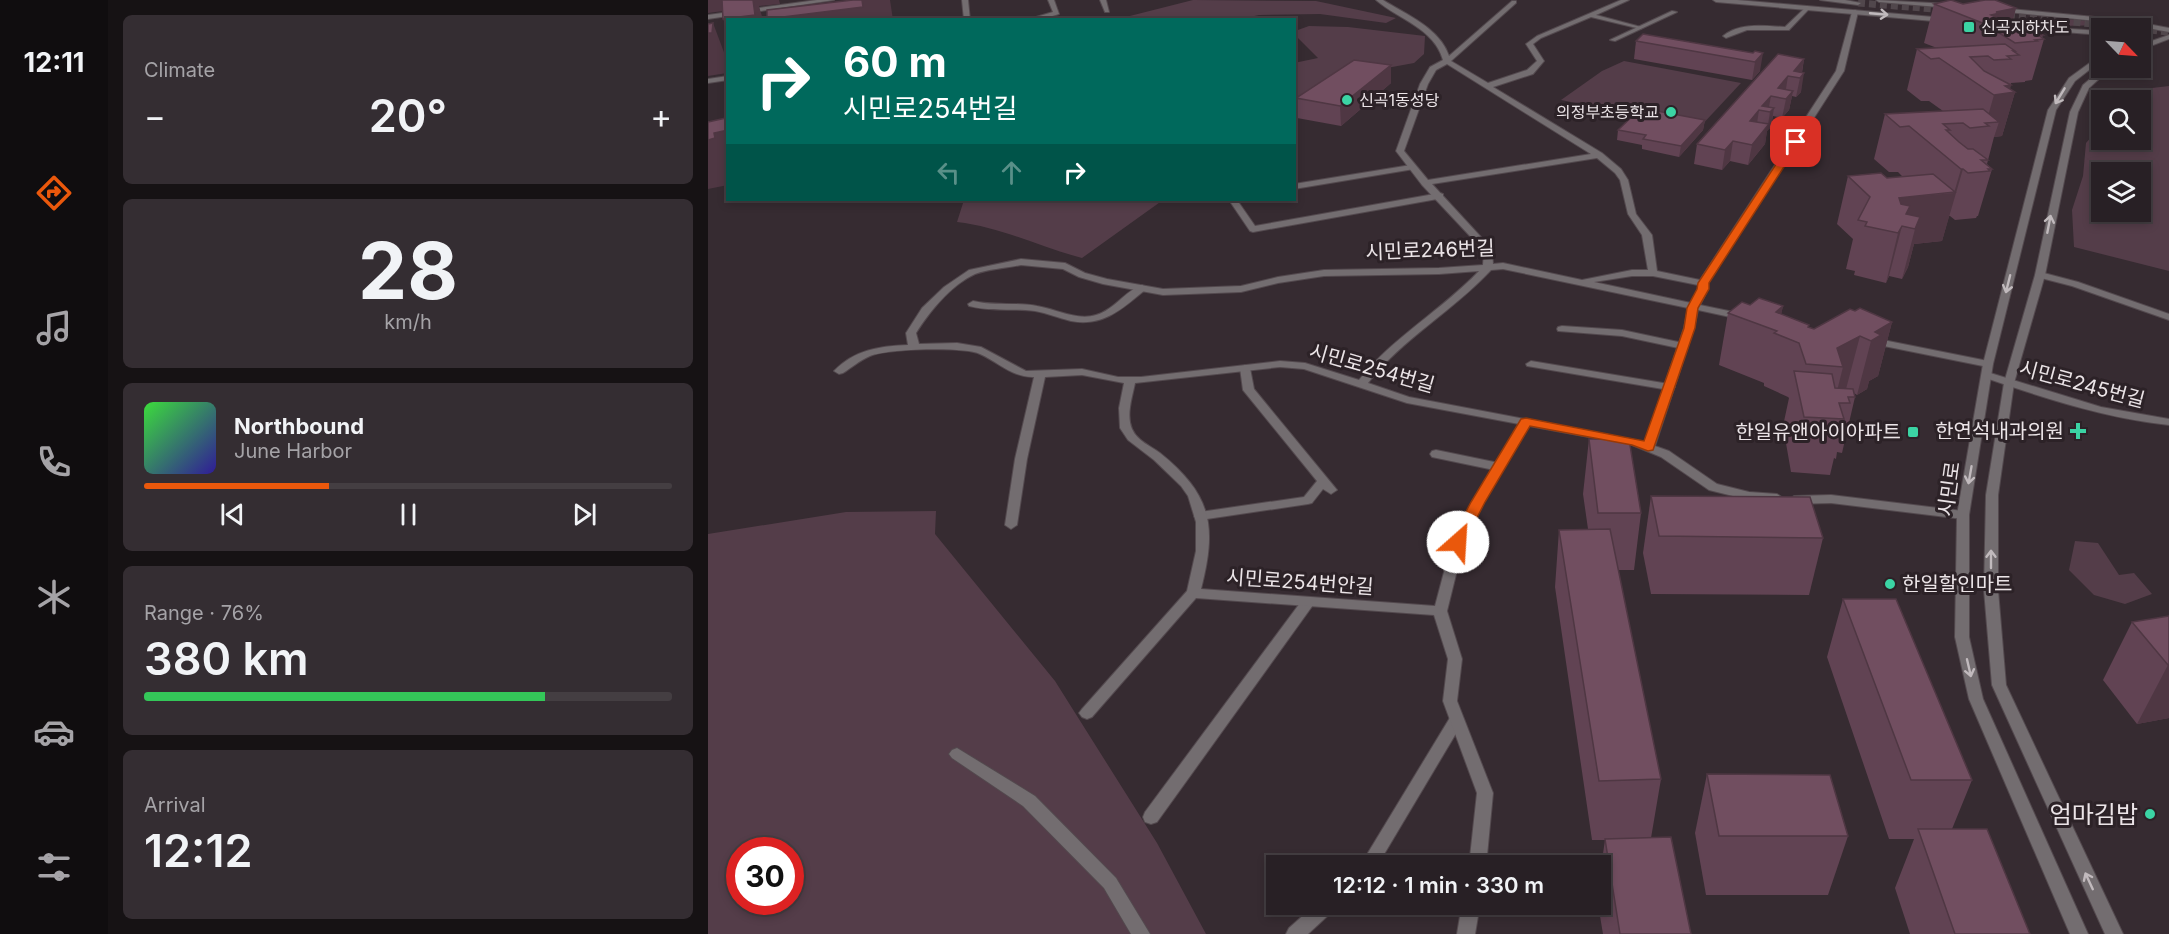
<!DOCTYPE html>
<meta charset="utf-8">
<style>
body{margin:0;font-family:Inter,"Noto Sans KR",sans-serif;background:#342d32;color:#f1f3f6;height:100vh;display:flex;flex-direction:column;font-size:22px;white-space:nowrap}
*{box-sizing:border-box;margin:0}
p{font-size:20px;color:#a5a3a7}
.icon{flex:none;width:33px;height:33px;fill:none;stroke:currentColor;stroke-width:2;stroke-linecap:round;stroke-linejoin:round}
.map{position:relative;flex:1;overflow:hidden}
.panel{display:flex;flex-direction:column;gap:15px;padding:15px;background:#161214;width:600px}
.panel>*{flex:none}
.banner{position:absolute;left:18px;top:18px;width:570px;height:183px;border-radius:0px;box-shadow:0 3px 9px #0003,0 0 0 2px #443e42;background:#00695c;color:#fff;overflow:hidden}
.needle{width:39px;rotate:115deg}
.controls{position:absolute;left:1383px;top:18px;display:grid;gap:12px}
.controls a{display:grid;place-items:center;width:60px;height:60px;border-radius:0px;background:#282025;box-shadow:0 3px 9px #0003,0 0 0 2px #443e42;font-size:30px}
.speed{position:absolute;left:18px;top:837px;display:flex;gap:12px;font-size:30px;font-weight:700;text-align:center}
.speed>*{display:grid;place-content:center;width:78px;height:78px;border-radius:50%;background:#282025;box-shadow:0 3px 9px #0003,0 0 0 2px #443e42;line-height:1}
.speed .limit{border:9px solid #d22;background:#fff;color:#111}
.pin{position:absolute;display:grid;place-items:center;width:51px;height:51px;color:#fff;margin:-26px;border-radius:12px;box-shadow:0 3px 9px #0006}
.me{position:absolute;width:66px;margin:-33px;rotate:26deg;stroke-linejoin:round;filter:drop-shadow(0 0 4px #0008)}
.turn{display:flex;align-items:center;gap:21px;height:126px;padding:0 18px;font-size:27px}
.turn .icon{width:78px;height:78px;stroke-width:2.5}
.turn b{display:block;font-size:42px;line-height:51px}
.lanes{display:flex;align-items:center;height:57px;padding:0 18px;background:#0003;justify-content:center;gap:30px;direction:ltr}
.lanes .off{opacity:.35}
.big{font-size:45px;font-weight:600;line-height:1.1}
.panel .card{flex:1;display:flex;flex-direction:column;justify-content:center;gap:9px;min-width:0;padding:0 21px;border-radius:9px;background:#342d32}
.panel .dial{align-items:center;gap:0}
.dial b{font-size:78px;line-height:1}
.song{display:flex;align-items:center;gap:18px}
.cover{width:72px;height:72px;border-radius:9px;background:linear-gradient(135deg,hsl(120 70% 55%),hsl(250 70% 35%))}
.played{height:6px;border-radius:3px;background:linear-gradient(90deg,#ea580c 35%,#443e42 35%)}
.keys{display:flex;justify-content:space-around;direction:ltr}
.heat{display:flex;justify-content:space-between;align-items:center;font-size:33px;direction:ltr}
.charge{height:9px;border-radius:4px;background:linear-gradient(90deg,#34c759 76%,#443e42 0)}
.trip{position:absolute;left:558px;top:855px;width:345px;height:60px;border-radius:0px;background:#282025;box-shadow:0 3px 9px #0003,0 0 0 2px #443e42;font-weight:600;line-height:60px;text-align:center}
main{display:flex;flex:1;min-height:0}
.menu{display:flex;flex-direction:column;width:108px;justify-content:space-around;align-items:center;background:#100d0f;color:#a5a3a7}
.menu .icon{width:42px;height:42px}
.menu .current{color:#ea580c}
.menu b{font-size:27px;color:#f1f3f6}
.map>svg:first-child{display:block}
.green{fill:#543d49;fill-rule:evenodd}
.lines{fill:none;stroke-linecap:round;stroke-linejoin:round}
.tertiary-tunnel{stroke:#51474c;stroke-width:7;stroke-dasharray:7 4;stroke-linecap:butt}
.service-casing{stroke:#53494e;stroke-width:2}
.minor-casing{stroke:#53494e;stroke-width:2}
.tertiary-casing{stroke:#53494e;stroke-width:2}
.service{fill:#736d70;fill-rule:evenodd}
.minor{fill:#736d70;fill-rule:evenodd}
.tertiary{fill:#736d70;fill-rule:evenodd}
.wall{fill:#614353}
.shaded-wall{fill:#4f3743}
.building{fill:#714e60;stroke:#4f3743;stroke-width:1.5}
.oneway{stroke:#c1babd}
.route{fill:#ea580c;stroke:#983908;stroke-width:1.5}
.poi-dot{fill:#3bd4a4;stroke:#2c2227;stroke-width:2}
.labels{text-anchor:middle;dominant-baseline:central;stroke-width:6;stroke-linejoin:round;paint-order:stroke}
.far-poi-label{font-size:16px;fill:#ebe4e7;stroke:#2c2227;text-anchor:start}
.street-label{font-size:20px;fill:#ebe4e7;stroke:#2c2227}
.poi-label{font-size:20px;fill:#ebe4e7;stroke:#2c2227;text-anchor:end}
.near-poi-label{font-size:24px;fill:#ebe4e7;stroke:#2c2227;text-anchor:end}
</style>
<main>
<nav class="menu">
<b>12:11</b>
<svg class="icon current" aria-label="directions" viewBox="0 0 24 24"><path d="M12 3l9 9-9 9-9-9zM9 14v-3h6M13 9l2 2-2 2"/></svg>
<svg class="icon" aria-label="music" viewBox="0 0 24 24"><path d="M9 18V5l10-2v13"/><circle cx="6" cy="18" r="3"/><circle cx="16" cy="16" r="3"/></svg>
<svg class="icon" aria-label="phone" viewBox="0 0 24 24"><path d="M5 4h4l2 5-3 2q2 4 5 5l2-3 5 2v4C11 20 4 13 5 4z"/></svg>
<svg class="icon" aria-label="climate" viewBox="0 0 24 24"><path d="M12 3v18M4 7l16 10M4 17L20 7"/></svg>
<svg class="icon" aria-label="car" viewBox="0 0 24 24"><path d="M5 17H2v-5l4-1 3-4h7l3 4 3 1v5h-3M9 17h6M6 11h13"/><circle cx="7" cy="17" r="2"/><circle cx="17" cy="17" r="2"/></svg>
<svg class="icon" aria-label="filters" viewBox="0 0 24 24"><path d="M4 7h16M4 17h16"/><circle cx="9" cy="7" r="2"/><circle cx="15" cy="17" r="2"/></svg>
</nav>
<section class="panel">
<div class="card"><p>Climate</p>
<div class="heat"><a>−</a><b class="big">20°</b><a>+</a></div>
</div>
<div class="card dial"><b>28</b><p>km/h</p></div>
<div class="card">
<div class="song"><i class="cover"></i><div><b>Northbound</b><p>June Harbor</p></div></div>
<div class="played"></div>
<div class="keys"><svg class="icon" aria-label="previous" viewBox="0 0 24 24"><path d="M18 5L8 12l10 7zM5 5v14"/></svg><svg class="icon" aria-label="pause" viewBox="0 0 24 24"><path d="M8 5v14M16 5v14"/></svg><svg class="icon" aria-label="next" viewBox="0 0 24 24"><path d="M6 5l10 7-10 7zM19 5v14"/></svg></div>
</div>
<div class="card"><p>Range · 76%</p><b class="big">380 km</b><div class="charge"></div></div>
<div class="card"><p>Arrival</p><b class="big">12:12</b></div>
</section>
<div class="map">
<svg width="1461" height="934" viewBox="0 0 1461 934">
<rect width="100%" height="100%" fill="#362b31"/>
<g class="green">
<path d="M485 0 608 1 688 18 678 23 612 14 551 15 528 20 410 19Z"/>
<path d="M1345 18 1404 23 1408 25 1348 26Z"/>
<path d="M601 26 640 27 717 36 716 54 706 63 646 74 587 113 586 63 610 58 587 35V31Z"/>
<path d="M916 61 1033 83 991 128 853 100 894 71Z"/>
<path d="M1461 86V271L1366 247 1364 210 1375 176 1378 143 1393 126 1394 140H1432V100H1416L1444 88ZM1432 172V212H1394V172Z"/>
<path d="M256 200H455L374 258C332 247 293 227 249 222Z"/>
<path d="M228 511 227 534 347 681 449 843 498 934H0V534L138 512ZM32 850H82V902H32Z"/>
<path d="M1367 541 1390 543 1411 575 1426 573 1444 594 1417 604 1386 595 1361 570Z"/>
</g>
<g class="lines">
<g class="tertiary-tunnel">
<path d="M1150 3 1239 10"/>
<path d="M1289 14 1461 32"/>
</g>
<g class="service-casing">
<g id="service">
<path d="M109 0H126L0 19V15Z"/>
<path d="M1099 6 1102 8 1101 9 1081 30H1039L1018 38 1015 36C1032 22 1057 26 1077 27Z"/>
<path d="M964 11 969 12 907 41 902 40Z"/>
<path d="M703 165H706V169L586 189V184Z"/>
<path d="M732 193 735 194V198L545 232 542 231 521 200H529L547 226Z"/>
<path d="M434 285 439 288 437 290C414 309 395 327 363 321 351 318 339 313 327 311 305 308 284 312 261 306L260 304 265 301C286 306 308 302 329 306 348 309 369 321 388 315 406 310 417 291 434 285Z"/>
<path d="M854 326 914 330 975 343 980 346 975 349 914 336 850 331 849 329 850 327Z"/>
<path d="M823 361 961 384 967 387 961 390 819 366 818 364Z"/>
<path d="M537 365 542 368 546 389 629 490 623 494 615 489 604 503 600 504 492 520 488 519 486 516 488 513 492 512 596 497 609 481 535 390 532 368Z"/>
<path d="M728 450 791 463 797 467 791 471 724 457 722 454 724 451Z"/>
<path d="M600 597 605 599 607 602 605 605 449 822 443 824 437 822 435 817 437 812 595 599Z"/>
<path d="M748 714 753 716 756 720 669 866H652L743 716Z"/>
<path d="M249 748 327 796 408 878 442 934H423L396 888 315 806 244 758 241 754 244 750Z"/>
<path d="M608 904H629L627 909 600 934H578L581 928Z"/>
</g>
</g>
<g class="minor-casing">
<g id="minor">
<path d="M254 0H260L262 20H256Z"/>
<path d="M340 0H346L351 14 331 20H318L345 12Z"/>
<path d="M392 0H398L401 12H397Z"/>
<path d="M668 0H675C697 14 732 28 741 56L804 1H808V3L743 61 780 83 819 70 829 61 818 44 829 36 913 0H921L888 15 933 27V29L883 17 833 38 825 44 836 61 825 74 785 87 894 153 913 169 920 180 928 214 944 235 949 271 992 280 1128 71 1144 12 1147 10 1150 12 1136 71 1000 283V289L992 305 1040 315 1041 317 1036 320 990 310 986 328 947 446 961 451 1009 484 1041 492 1069 494 1075 498 1073 501 1041 500 1001 490 953 457 924 445 821 426 776 502 756 542 739 611 754 659 749 701 785 793 778 866H761L769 793 735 701 740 659 726 615 488 598 384 717 379 719 374 717 371 713 374 709 479 591 488 551V522L480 496 473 486 446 460 420 440 412 428 411 408 416 383 374 375 337 377 319 459 309 525 303 529 297 525 307 459 326 377C305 378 290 362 272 354 255 346 179 349 162 356 152 360 143 368 135 373L131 374 126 371C146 350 172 346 200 345L198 333 214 308 236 287 261 270 313 259 357 263 377 273 399 279 455 289 533 286 570 277 616 270 731 268 775 265 776 251 714 185 688 151 712 84 722 67 735 60C726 28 691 20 668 0ZM739 64 883 154 720 180 696 151 720 84 728 70ZM889 158 907 173 912 180 920 214 934 235 940 270H924L874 280 795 263 785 264 784 249 724 184ZM313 265 355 269 371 277 395 284 455 295 533 292 570 283 616 276 731 274 771 271C734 310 685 337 651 380L597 363 572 361 433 377H410L374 369 318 371 273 347 249 343 211 344 208 333C222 311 243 285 267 274 281 269 299 268 313 265ZM795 269 980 308 976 328 937 442 701 397 660 383C694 339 745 311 783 270ZM924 276H945L990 285V289L983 303 886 282ZM572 367 596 369 699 403 811 424 764 502 744 542 727 606 493 589C509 526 504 495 452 453 443 446 429 441 424 429 418 415 424 398 427 383Z"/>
<path d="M20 76V80L0 83V79Z"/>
<path d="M1332 272 1370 282 1461 314V320L1364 286 1329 277 1327 275Z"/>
<path d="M1165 338 1280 361 1285 364 1280 367 1161 343 1160 341 1161 339Z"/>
<path d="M1279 372 1393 407 1461 419V425C1397 418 1336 398 1275 377L1274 375 1275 373Z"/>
<path d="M1123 495 1255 511 1261 515 1255 519 1123 503 1086 504 1080 500 1086 496Z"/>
<path d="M754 904H772L767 934H749Z"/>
</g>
</g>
<g class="tertiary-casing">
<g id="tertiary">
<path d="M1005 0H1029L1237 18 1240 20 1237 22 1008 2Z"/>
<path d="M1112 0H1137L1153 3 1150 5Z"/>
<path d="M1168 0 1242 4 1245 6 1242 8 1171 2Z"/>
<path d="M1292 8 1418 20 1461 28V32L1418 24 1290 11V9Z"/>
<path d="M1288 24 1394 31V35L1290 27 1288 26Z"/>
<path d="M1461 35V39L1432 50V45Z"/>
<path d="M1394 54V60L1367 81 1348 110 1285 364 1261 515V637L1275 699 1380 934H1362L1261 699 1247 637 1249 515 1275 364 1340 110 1361 78Z"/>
<path d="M1395 68H1403L1381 88 1370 112 1337 275 1306 383 1290 495V590L1298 685 1415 934H1397L1284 685 1276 590 1278 495 1296 383 1327 275 1362 112 1375 85Z"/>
</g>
</g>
<use href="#service" class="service"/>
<use href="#minor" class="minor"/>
<use href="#tertiary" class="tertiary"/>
</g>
<g class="wall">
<path d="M1226 4 1308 8 1303 25 1313 29 1335 35 1334 38 1336 39 1324 80 1317 81V82L1303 83 1302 89 1307 92 1294 136 1286 137 1279 164 1284 169 1270 216H1269L1268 218 1247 220 1242 216H1241L1234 241 1206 244 1200 267 1194 279 1181 276 1178 283 1146 275 1147 271 1138 269 1145 239 1129 224 1140 176 1179 178 1195 177 1190 172H1181L1166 159 1177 114 1235 111 1221 101H1213L1199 90 1209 49 1229 48 1216 43Z"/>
<path d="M928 41 1045 53 1052 71 1044 80 926 59Z"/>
<path d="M1096 59 1094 73 1093 92 1088 97 1084 96 1081 110 1074 118 1065 116 1063 127 1059 131 1057 144 1040 165 1022 161 1014 170 986 164 989 144Z"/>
<path d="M683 65V83L633 126 589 118 588 98Z"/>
<path d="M997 120 995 130 971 157 934 149V145L909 140 910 130Z"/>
<path d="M1042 305 1075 306 1073 314 1101 327 1106 329 1147 311 1184 322 1170 376 1161 381 1159 389 1149 395 1146 393 1147 397 1134 453 1129 452 1128 459 1126 458 1122 475 1083 472 1075 426 1081 398 1080 397 1056 386V383L1011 365 1020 313Z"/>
<path d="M881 439 933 513 926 570H910L953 779 943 838 983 934H895L890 904H892V874L897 840H884L847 587 851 530 880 529 875 494Z"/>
<path d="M943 496 1115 538 1101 595 943 594 935 553Z"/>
<path d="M1135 599 1264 780 1244 829 1322 934H1202L1187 888 1206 839H1181L1119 657Z"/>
<path d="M1461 616V718L1429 724 1395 680 1424 622Z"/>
<path d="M999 774 1140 836 1120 895H998L987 833Z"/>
</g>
<g class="shaded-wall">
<path d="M0 0H71L72 4 51 6 55 20H20V31L15 19 46 7 0 13Z"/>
<path d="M152 0H182L185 20 59 19Z"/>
<path d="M1308 8 1300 38 1283 15 1288 12Z"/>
<path d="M5 23 20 63 19 73 0 76V33Z"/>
<path d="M1055 53 1052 71 1044 80 1047 62Z"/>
<path d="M1096 59 1093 77 1096 73 1093 92 1088 97 1092 78 1086 71Z"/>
<path d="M683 65V83L633 126 632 106Z"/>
<path d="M1080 76 1077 95 1070 88Z"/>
<path d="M1303 85 1300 93 1307 92 1294 136 1286 137 1291 122 1278 123 1286 95 1297 86Z"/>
<path d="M1085 91 1081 110 1074 118 1078 99Z"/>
<path d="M1063 96 1060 112 1054 106Z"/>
<path d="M1066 108 1063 127 1059 131 1057 144 1040 165 1044 145 1060 125 1062 112Z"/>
<path d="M1051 110 1048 130 1042 121Z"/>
<path d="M997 120 995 130 971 157 973 146Z"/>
<path d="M20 130V185L0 189V140L6 133Z"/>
<path d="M1025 141 1022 161 1014 170 1017 150Z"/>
<path d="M1253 169H1255L1234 241 1206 244 1200 267 1194 279 1207 229 1194 226 1181 276 1178 283 1190 233 1191 198 1246 193Z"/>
<path d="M1075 306 1069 334 1068 312Z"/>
<path d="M1184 322 1170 376 1161 381 1159 389 1149 395 1163 341 1167 332Z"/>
<path d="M1152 336 1138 389 1128 395 1135 367 1129 348Z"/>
<path d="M1460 665H1461V718L1429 724Z"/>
</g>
<g class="building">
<path d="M14 0H45L47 15 15 19Z"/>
<path d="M145 0H154L155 7 59 19V10Z"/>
<path d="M1243 0 1255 4 1277 0H1287L1308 8 1288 12 1292 13 1283 15 1313 29H1325L1335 35H1330L1336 39 1327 40 1329 41 1307 43 1277 24 1226 4Z"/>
<path d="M5 23 4 33H0V24Z"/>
<path d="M935 34 1045 53 1047 51 1055 53 1047 62 928 41Z"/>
<path d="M1297 44 1307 51H1305L1311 55 1299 56 1303 59 1286 60 1280 56 1262 57 1276 71 1303 85 1297 86 1307 92 1286 95 1231 58 1223 59 1209 49Z"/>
<path d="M1070 54 1096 59 1086 71 1096 73 1092 78 1080 76 1070 88 1085 91 1078 99 1063 96 1054 106 1066 108 1062 112 1051 110 1042 121 1061 124 1044 145 1025 141 1017 150 989 144Z"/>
<path d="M646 60 683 65 632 106 588 98Z"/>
<path d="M933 108 997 120 973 146 935 139 938 135 910 130Z"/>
<path d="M1275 109 1291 122 1277 123 1281 126 1262 128 1255 123 1235 124 1242 130H1238L1251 142 1260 149H1265L1280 160H1273L1284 169H1280L1282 171 1260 173 1255 169H1253L1201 126 1192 127 1177 114Z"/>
<path d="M18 118 20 130 6 133 7 138 0 140V122Z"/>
<path d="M1173 173 1179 178 1225 174 1247 192 1191 198 1193 204 1202 206 1198 214 1212 217 1207 229 1194 226 1190 233 1157 226 1159 222 1150 220 1162 197 1140 176Z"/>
<path d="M1051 298 1075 306 1068 312 1101 325 1100 327 1106 329 1142 309 1147 311 1152 308 1184 322 1167 332 1173 335 1163 341 1152 336 1129 348 1135 367 1098 364 1091 343 1066 333 1069 331 1020 313 1034 302 1042 305Z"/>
<path d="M1086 371 1124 374 1127 388 1145 389 1147 397H1140L1142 403H1131L1136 419 1096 417Z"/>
<path d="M881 439H921L933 513H890Z"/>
<path d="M943 496 1102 497 1115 538 951 536Z"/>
<path d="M902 529 953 779 891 781 851 530Z"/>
<path d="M1135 599H1188L1264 780H1203Z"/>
<path d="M1461 616V665H1460L1424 622Z"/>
<path d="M999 774 1122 775 1140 836H1011Z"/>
<path d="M1210 829H1279L1322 934H1247Z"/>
<path d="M963 837 983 934H912L897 839Z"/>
</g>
<defs><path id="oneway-shaft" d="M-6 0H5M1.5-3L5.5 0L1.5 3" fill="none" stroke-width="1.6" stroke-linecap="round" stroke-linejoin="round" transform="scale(1.5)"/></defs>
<g class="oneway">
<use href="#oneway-shaft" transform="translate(1171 14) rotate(5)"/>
<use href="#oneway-shaft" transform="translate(1352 96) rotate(121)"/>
<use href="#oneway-shaft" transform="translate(1341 224) rotate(-79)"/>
<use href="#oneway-shaft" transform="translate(1300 284) rotate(104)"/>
<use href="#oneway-shaft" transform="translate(1262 475) rotate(100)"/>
<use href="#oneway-shaft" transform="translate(1283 559) rotate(-90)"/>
<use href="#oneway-shaft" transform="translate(1261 668) rotate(77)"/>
<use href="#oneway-shaft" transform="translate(1381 881) rotate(-115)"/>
</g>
<path class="route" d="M1084 140 1092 142 1001 283V289L990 308 987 328 945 450 940 451 924 445 822 426 777 502 755 545H745L742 542 763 502 813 419 818 418 936 441 976 328 979 308 989 289 990 283Z"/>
<g class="poi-dot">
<rect x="1255" y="21" width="12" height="12" rx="3"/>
<circle cx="639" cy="100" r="6"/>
<circle cx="963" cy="112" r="6"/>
<path d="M1367 422h6v6h6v6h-6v6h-6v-6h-6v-6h6z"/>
<rect x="1199" y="426" width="12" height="12" rx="3"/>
<circle cx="1182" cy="584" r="6"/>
<circle cx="1442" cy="814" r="6"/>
</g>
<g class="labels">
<g class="far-poi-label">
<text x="1273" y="27">신곡지하차도</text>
<text x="651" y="100">신곡1동성당</text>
<text x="951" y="112" text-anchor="end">의정부초등학교</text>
</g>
<g class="street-label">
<text transform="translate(722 250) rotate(-2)">시민로246번길</text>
<text transform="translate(664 368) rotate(16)">시민로254번길</text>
<text transform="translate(1374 384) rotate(15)">시민로245번길</text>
<text transform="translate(1241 489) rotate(-82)">시민로</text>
<text transform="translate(592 582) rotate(4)">시민로254번안길</text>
</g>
<g class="poi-label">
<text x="1356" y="431">한연석내과의원</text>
<text x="1193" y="432">한일유앤아이아파트</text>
<text x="1194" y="584" text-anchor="start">한일할인마트</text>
</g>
<g class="near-poi-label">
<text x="1430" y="814">엄마김밥</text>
</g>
</g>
</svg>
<div class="controls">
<a><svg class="needle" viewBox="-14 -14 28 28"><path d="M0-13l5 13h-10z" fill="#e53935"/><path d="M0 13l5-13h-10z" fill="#a5a3a7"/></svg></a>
<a><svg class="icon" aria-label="search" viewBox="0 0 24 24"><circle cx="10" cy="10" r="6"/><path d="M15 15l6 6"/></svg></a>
<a><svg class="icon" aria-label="layers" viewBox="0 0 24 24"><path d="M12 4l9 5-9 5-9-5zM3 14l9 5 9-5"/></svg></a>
</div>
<div class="speed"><div class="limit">30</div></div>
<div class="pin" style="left:1088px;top:142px;background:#d93025"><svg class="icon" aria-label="arrive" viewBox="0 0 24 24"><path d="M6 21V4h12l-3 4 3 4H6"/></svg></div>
<svg class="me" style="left:750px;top:542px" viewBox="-20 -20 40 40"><circle r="19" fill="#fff"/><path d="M0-13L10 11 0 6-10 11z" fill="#ea580c"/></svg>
<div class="trip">12:12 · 1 min · 330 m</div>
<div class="banner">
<div class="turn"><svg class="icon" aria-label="right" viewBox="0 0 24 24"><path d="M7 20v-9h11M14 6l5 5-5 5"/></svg><div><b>60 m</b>시민로254번길</div></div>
<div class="lanes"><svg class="icon off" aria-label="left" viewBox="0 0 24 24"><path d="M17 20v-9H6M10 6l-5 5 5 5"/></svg><svg class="icon off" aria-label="ahead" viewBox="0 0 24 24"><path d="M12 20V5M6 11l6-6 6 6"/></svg><svg class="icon" aria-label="right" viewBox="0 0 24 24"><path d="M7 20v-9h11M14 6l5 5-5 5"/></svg></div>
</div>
</div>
</main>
